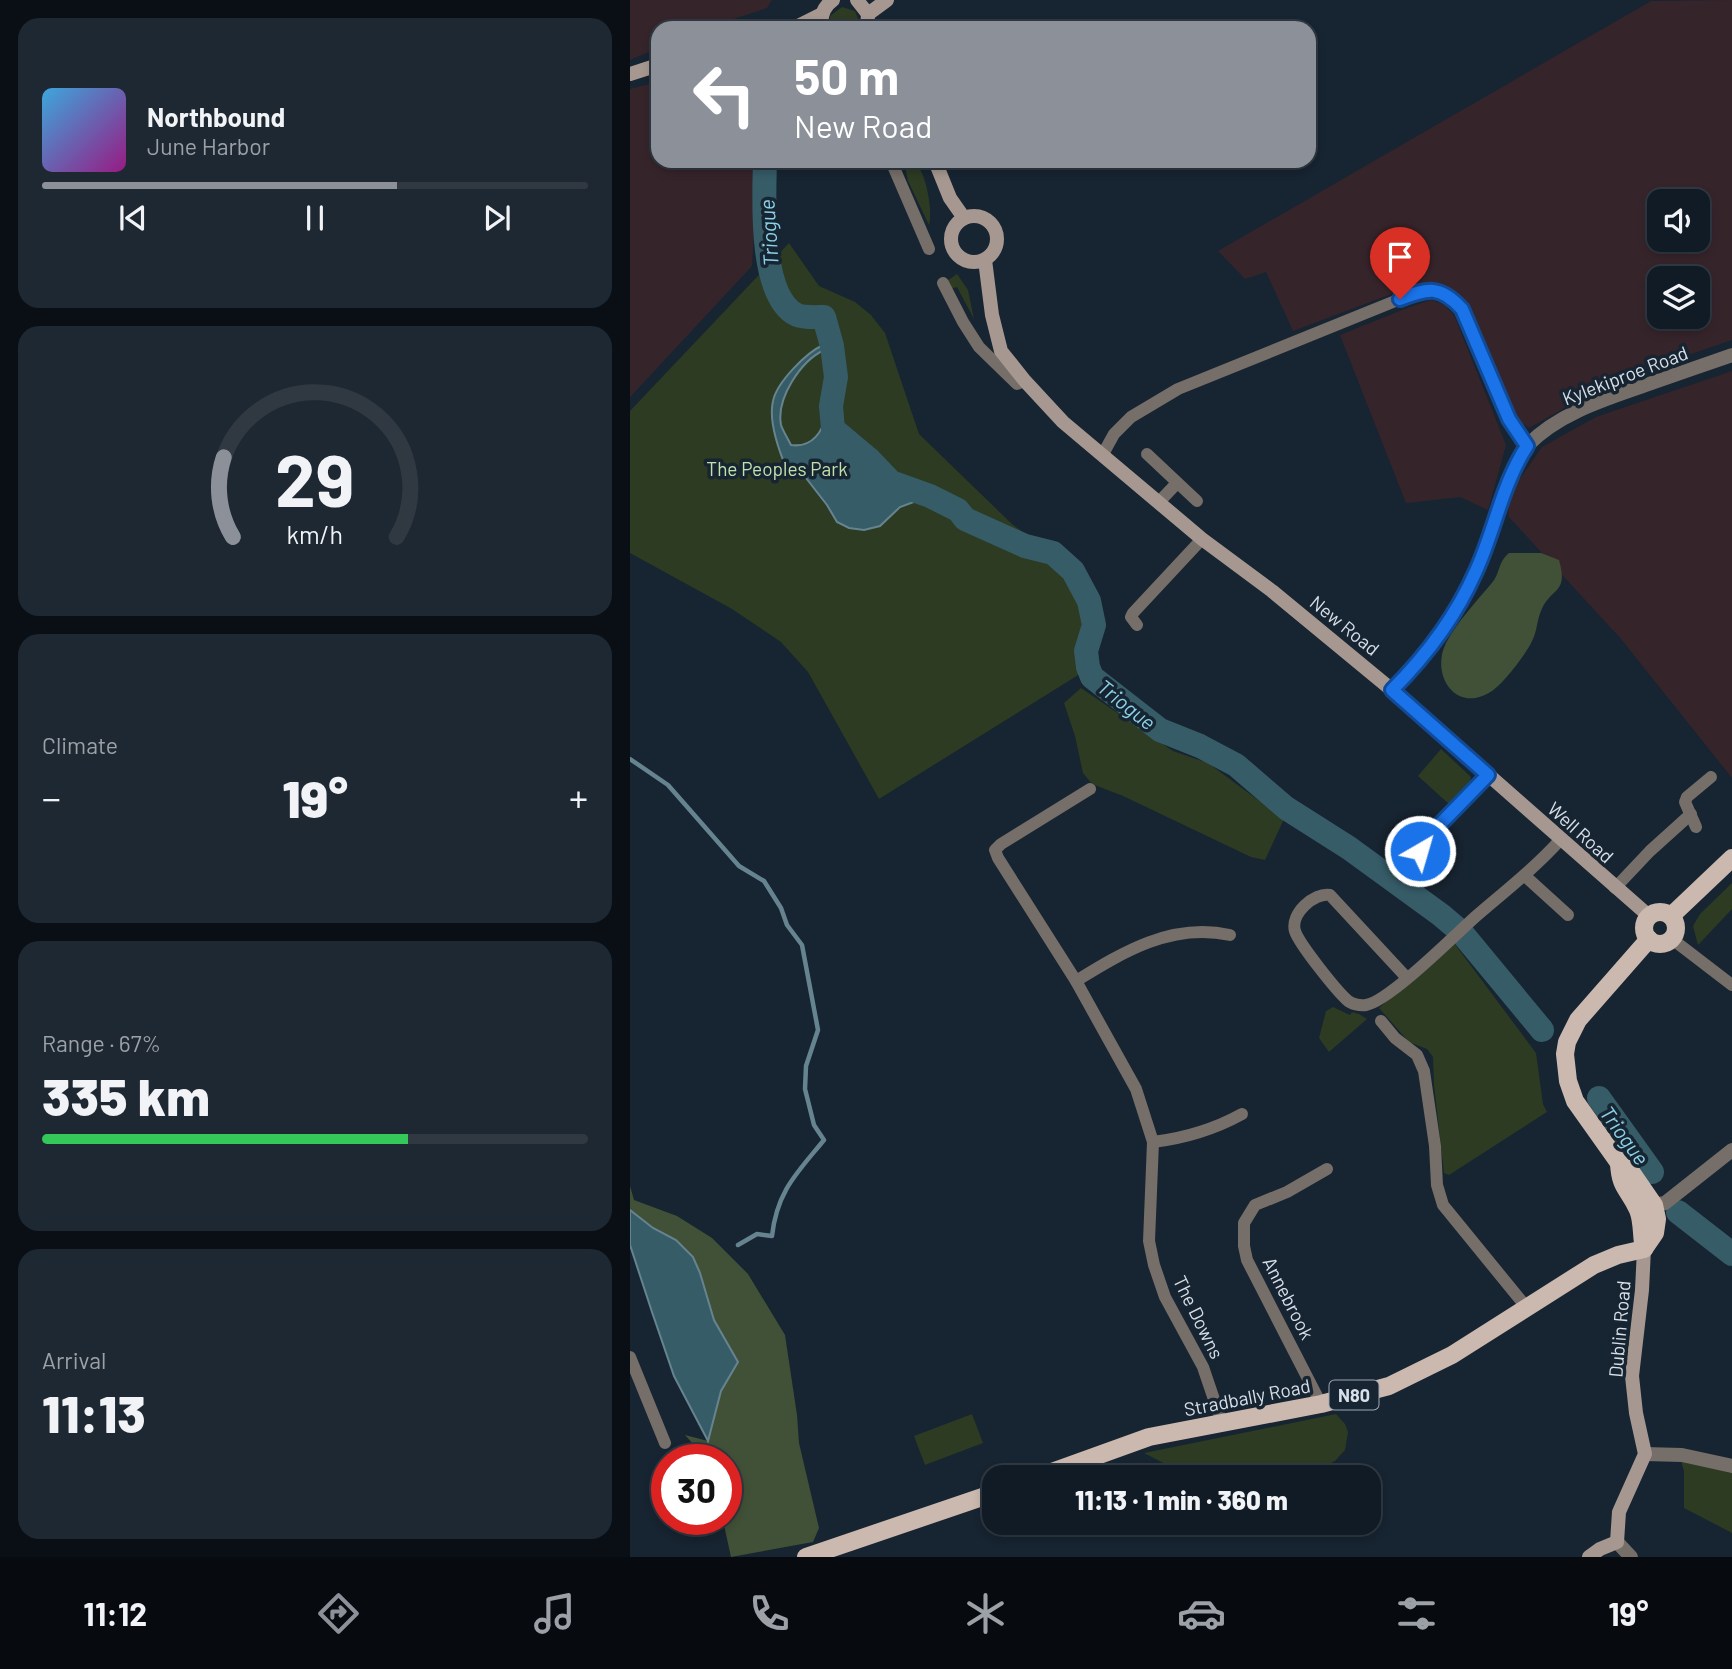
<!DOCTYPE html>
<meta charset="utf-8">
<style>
body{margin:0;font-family:Barlow,sans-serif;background:#1e2832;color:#f1f3f6;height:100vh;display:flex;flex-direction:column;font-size:26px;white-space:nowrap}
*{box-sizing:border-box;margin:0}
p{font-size:23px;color:#9ca1a7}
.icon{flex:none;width:38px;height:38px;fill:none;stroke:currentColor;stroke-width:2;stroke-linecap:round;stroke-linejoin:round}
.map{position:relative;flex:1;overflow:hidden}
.panel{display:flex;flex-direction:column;gap:18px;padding:18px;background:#090f14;width:630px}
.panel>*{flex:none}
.top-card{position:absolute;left:21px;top:21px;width:665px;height:147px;border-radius:21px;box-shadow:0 4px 10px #0003,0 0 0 2px #303942;background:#8c9099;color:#fff;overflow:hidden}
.controls{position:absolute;left:1017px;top:189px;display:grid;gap:14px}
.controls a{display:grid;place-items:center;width:63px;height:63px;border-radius:14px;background:#111b25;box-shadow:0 4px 10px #0003,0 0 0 2px #303942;font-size:35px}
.speed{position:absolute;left:21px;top:1444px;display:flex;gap:14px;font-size:35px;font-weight:700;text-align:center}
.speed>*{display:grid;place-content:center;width:91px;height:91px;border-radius:50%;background:#111b25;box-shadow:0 4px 10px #0003,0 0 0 2px #303942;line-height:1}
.speed .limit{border:10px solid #d22;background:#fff;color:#111}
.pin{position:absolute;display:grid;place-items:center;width:60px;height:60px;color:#fff;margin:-72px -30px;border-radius:50% 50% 50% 0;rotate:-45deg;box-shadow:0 0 7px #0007}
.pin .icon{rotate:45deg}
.me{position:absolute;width:77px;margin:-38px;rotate:38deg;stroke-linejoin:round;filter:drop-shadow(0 0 5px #0008)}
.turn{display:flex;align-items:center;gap:24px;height:147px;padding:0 28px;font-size:32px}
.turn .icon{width:91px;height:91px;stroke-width:2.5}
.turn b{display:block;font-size:49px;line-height:60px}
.big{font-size:52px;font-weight:800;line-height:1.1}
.panel .tile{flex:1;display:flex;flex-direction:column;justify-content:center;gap:10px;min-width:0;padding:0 24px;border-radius:21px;background:#1e2832}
.panel .dial{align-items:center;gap:0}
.dial svg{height:182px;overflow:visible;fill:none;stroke:#303942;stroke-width:7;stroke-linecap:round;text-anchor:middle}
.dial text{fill:#f1f3f6;stroke:none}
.song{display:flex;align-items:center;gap:21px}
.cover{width:84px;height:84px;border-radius:10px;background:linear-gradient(135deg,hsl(200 70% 55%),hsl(310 70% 35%))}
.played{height:7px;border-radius:4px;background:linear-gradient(90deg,#8c9099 65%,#303942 65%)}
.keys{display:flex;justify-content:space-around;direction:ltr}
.heat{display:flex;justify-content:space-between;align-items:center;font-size:38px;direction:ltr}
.charge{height:10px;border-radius:5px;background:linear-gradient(90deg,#34c759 67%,#303942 0)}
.trip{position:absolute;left:352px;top:1465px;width:399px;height:70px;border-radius:21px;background:#111b25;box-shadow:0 4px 10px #0003,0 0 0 2px #303942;font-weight:800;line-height:70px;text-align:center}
.dock{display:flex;height:112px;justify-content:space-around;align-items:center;background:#070b0f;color:#9ca1a7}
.dock .icon{width:49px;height:49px}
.dock .on{color:#8c9099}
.dock b{font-size:32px;color:#f1f3f6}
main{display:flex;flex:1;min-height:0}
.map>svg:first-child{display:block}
.commercial{fill:#36242b;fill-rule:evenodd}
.green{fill:#2c3b22}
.forest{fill:#415137}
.water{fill:#365c68;stroke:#66848f;stroke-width:2;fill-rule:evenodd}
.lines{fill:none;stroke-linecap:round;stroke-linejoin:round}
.stream{stroke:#66848f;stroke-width:4.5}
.river{stroke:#365c68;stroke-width:24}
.minor{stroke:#766e68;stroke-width:12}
.tertiary{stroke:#766e68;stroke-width:14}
.secondary{stroke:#a69890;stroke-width:14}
.primary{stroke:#cbb9af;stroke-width:18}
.route-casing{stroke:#114b97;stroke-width:18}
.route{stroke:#1a73e8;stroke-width:12}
.labels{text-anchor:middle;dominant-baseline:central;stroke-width:7;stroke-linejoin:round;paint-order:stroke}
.shield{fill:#172431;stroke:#9da8b2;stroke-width:2}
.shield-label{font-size:18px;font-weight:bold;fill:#d7e0e9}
.street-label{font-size:19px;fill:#d7e0e9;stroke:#172431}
.park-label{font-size:19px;fill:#c1e1ad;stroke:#172431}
.water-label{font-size:21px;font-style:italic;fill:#8bd2e8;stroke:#172431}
</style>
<main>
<section class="panel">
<div class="tile">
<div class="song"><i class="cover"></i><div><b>Northbound</b><p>June Harbor</p></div></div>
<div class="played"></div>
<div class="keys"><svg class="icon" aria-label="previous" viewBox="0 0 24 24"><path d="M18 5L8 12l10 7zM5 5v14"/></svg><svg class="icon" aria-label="pause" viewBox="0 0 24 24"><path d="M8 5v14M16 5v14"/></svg><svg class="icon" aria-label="next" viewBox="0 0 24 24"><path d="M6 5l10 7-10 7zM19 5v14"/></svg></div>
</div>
<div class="tile dial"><svg viewBox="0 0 100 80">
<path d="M14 69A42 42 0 1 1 86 69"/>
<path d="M14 69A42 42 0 0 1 10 34" stroke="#8c9099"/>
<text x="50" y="56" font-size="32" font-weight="700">29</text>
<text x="50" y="72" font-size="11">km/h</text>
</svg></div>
<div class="tile"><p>Climate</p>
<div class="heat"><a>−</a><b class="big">19°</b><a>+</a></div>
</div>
<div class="tile"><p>Range · 67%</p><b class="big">335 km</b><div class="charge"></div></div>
<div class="tile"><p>Arrival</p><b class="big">11:13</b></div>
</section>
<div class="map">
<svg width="1102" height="1557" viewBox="0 0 1102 1557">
<rect width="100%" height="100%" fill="#172431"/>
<g class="commercial">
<path d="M0 0H142L137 8 77 28H28V48L0 60Z"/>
<path d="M1102 0V340L982 381 899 428 889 421 833 302 809 285 780 287 663 331 636 272 615 279 588 251 1021 1ZM1029 201H1068V240H1029ZM1029 278H1068V317H1029Z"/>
<path d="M28 82V161H128L122 266 0 397V89Z"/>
<path d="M801 300 813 304 824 315 876 445 858 510 830 497 776 503 710 335 777 308Z"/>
<path d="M1102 371V778L991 639 878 516 880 493 912 447 966 417Z"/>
</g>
<g class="green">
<path d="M212 7 225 11 229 21 228 28H200V16Z"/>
<path d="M284 162C296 170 303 211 299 225L278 181 275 166Z"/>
<path d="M159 243 189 286 225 302 241 315 255 333 289 434 382 524 409 544 426 550 447 569 469 605 470 631 466 664 249 799 178 672 151 642 102 609 0 553V411Z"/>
<path d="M327 274 338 290 344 319 327 287 321 289 317 281Z"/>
<path d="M451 688 543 751 578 763 654 819 635 860 621 857 493 796 462 784 453 773 445 736 434 703Z"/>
<path d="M811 749 841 777 839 786 820 805 788 776Z"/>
<path d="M1102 883V909L1068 945 1063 926 1070 914Z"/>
<path d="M824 943 906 1053 913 1104 917 1112 819 1175 814 1173 804 1085 803 1057 797 1049 779 1042 749 1008Z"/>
<path d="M703 1007 720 1015 722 1012 729 1014 737 1019 699 1052 689 1038 696 1011Z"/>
<path d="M342 1414 353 1443 295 1465 284 1436Z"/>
<path d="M706 1414 715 1424 718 1432 715 1450 705 1461 677 1477H560L514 1453Z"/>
<path d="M1051 1461 1102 1471V1533L1054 1508V1471Z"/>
</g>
<g class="forest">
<path d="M879 553H911L929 560C939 595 920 587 911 611 907 620 907 632 902 641 896 654 874 683 862 691 826 715 800 675 816 643 827 622 846 602 861 584 871 573 867 563 879 553Z"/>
<path d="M0 1186 4 1200 47 1216 82 1238 118 1274 155 1335 167 1415 169 1443 189 1528 183 1542 101 1557 94 1525 90 1519H96V1460L71 1459 72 1454 55 1435 78 1441 91 1391 108 1361 84 1320 76 1297 46 1240 23 1228 0 1210Z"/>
</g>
<g class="water">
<path d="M193 345 202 346 206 377 201 406 203 429 240 460 261 482 300 496 270 507 250 526 234 530 219 528 207 522 197 505 169 469 163 467 157 470C149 451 138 422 143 401 147 382 176 353 193 345ZM194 350 200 353C204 380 203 451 161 445 158 439 153 431 151 425 146 398 171 361 194 350Z"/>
<path d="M0 1210 23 1228 46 1240 63 1257 70 1273 84 1320 108 1362 91 1391 78 1441 44 1376 22 1312 0 1245Z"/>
</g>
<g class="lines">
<path class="stream" d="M0 759 38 785 109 866 134 881 151 908 157 925 172 945 188 1030 176 1066 175 1089 184 1125 194 1140C167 1173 147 1191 142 1236L127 1234 108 1245"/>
<g class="river">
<path d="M135 161C134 198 129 297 167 315 174 318 186 317 194 317L202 346 206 377 201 406 203 429 240 460 261 482 300 496 328 510 335 519 395 546 423 553 443 571 459 601 464 625 456 651 458 667 462 677 530 730 570 746 606 765 656 808 719 848 811 915 831 932 912 1030"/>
<path d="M969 1098 1022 1172"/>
<path d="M1048 1212 1102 1254"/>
</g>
<g class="minor">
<path d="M261 161 299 249"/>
<path d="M313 283 333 322 349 347 387 384 395 381"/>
<path d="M473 454 484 434 501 417 548 389 785 293C809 289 816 291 833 309L879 419 897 446"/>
<path d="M517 454 567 501"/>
<path d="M529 502 547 483"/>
<path d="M507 625 501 617 503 613 572 539"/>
<path d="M460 789 371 844 365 850 368 858 446 981 506 1089 523 1142 519 1241 524 1265 535 1297 573 1367 592 1423"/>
<path d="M1066 827 1055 802 1057 797 1081 777"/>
<path d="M787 848 858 775"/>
<path d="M895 876 938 915"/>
<path d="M985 888 1020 851 1061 814"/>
<path d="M1042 939 1102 985"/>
<path d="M777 978 700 895C684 892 660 914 665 931 669 944 706 990 717 1000 721 1004 730 1006 736 1005 759 1001 823 937 844 918 874 892 904 869 931 839"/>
<path d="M446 981C493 952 542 922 600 935"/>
<path d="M751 1021 765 1038 787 1055 794 1071 805 1146 807 1185 813 1205 897 1308"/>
<path d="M523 1142C556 1138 583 1130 612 1114"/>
<path d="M0 1357 35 1443"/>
<path d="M691 1404 617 1260 614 1246V1223L625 1205 657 1192 697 1169"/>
</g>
<g class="tertiary">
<path d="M762 690C796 656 829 612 847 568 861 534 875 470 898 445 929 413 976 399 1016 385 1045 375 1073 365 1102 355"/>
<path d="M1024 1205 1035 1203 1102 1150"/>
<path d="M1015 1454 1052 1455 1102 1466"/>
<path d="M987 1542 1001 1557"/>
</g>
<g class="secondary">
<path d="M227 0 238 14 237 28"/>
<path d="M238 14 257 0"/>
<path d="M164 28 192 14"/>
<path d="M192 28C190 16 193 7 203 0"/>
<path d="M0 74 28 65"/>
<path d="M305 161 320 198 334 218"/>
<circle cx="344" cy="239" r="23"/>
<path d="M355 260 362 315 371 351 395 381 433 422 572 539 642 591 762 690 1019 916"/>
<path d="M959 1557 970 1549 987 1542 989 1512 1015 1454 1006 1413 1002 1376 1012 1290 1014 1249"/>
</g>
<g class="primary">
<circle cx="1030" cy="928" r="16"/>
<path d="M1041 916 1102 858"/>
<path d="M989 1163C990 1189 999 1189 1008 1210 1013 1222 1011 1236 1014 1249"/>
<path d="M1014 1249 1025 1233 1027 1219 1024 1205 1002 1173 989 1163 945 1101 938 1081 935 1054 937 1042 948 1020 1019 939"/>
<path d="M408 1477 519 1437 691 1404 759 1386 822 1355 964 1265 988 1255 1014 1249"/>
<path d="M176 1557 364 1493"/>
</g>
</g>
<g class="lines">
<g class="route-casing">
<path id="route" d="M770 299C798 288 810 285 832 309L879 419 897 446C872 484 865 530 846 571 827 614 796 656 762 690L858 775 787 848 790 851"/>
</g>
<use href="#route" class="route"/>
</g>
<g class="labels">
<rect class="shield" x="699.5" y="1380.5" width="49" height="29" rx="5"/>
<g class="shield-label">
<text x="724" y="1395">N80</text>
</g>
<g class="street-label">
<text transform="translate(995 375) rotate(-21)">Kylekiproe Road</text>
<text transform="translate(715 625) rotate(39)">New Road</text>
<text transform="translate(951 832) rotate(42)">Well Road</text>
<text transform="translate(659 1298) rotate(63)">Annebrook</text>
<text transform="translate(569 1317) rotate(64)">The Downs</text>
<text transform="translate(989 1329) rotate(-85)">Dublin Road</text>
<text transform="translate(617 1397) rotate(-11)">Stradbally Road</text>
</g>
<g class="park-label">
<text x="147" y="468">The Peoples Park</text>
</g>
<g class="water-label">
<text transform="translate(138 233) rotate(-94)">Triogue</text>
<text transform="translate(497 704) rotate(38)">Triogue</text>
<text transform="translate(995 1135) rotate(54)">Triogue</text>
</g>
</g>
</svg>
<div class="controls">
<a><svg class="icon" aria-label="sound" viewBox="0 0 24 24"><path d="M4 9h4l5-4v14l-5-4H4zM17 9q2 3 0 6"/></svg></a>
<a><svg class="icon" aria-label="layers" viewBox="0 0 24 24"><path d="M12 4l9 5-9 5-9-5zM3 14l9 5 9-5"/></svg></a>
</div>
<div class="speed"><div class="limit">30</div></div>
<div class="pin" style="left:770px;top:299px;background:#d93025"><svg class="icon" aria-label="arrive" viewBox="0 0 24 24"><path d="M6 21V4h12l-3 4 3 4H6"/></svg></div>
<svg class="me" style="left:790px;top:851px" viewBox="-20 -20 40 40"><circle r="17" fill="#1a73e8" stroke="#fff" stroke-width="3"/><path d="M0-11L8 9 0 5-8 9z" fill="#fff"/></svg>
<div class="trip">11:13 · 1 min · 360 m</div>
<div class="top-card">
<div class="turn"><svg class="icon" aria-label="left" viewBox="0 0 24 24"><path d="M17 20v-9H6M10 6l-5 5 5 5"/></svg><div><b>50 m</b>New Road</div></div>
</div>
</div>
</main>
<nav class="dock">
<b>11:12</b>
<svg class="icon on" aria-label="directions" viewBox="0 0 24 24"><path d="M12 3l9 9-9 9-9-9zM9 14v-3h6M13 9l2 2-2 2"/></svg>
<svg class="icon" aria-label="music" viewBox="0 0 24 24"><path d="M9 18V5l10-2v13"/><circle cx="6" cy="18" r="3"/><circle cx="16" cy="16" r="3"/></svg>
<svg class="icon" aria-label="phone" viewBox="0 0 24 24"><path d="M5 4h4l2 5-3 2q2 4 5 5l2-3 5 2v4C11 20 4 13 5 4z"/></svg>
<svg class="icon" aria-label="climate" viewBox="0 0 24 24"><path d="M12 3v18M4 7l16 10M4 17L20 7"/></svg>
<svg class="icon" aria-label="car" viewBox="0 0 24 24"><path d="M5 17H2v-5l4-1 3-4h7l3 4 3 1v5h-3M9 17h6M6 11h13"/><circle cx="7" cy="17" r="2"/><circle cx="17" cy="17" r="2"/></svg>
<svg class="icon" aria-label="filters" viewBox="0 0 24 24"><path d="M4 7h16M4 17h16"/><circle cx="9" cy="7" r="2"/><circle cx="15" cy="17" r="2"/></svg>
<b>19°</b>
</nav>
